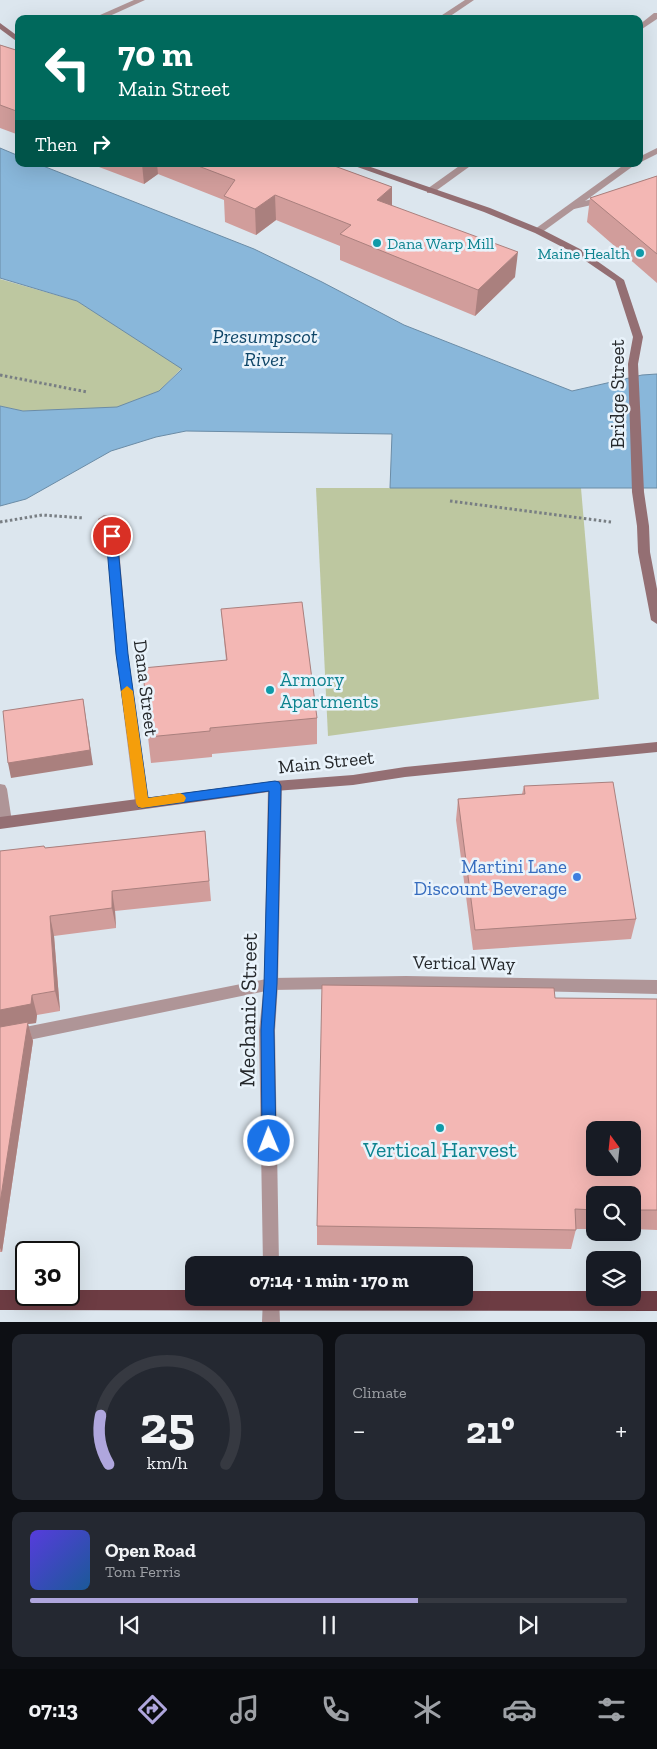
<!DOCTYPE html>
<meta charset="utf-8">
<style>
body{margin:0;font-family:"Zilla Slab",serif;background:#242831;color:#f1f3f6;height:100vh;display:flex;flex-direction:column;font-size:19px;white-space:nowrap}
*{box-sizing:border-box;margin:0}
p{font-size:16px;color:#9ea1a6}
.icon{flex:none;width:28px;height:28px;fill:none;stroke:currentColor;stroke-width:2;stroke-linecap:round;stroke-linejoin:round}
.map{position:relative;height:1322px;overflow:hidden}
.panel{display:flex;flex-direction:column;gap:12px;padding:12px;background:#0d0f14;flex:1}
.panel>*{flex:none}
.banner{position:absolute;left:15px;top:15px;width:628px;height:152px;border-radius:10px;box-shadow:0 5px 20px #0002;background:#00695c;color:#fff;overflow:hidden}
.needle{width:32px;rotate:345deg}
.fabs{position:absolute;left:586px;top:1121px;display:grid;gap:10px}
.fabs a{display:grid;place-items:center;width:55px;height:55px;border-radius:10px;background:#171b24;box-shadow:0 5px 20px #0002;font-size:25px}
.speed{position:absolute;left:15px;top:1241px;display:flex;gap:10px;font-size:25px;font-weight:700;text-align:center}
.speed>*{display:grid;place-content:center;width:65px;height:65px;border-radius:50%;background:#171b24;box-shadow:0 5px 20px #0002;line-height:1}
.speed .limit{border:2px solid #111;border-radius:8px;background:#fff;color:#111}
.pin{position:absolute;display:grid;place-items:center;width:42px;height:42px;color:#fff;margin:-21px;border:2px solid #fff;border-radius:50%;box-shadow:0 1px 5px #0007}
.me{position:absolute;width:55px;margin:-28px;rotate:359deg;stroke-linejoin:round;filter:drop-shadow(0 0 4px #0008)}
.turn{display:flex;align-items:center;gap:18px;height:105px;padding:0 20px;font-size:22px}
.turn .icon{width:65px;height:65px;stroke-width:2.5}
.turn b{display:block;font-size:35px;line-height:42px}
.then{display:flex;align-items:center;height:48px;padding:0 20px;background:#0003;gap:10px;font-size:19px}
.big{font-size:38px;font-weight:800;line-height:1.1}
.panel .tile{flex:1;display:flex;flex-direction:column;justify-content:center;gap:8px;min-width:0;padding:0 18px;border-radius:10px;background:#242831}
.panel .dial{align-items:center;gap:0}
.dial svg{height:130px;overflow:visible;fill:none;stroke:#363941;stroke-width:7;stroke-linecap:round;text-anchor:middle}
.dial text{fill:#f1f3f6;stroke:none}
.song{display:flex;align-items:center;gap:15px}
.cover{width:60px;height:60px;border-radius:8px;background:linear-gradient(135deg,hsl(250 70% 55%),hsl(210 70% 35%))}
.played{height:5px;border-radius:2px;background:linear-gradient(90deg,#afa6dd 65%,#363941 65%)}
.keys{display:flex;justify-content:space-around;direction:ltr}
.heat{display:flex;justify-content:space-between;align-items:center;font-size:28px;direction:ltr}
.panel .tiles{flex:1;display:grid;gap:12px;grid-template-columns:1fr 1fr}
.tile:last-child{grid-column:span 2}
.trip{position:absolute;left:185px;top:1256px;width:288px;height:50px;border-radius:10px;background:#171b24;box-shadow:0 5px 20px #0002;font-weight:800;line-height:50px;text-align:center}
.tab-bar{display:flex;height:80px;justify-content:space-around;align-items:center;background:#090b0e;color:#9ea1a6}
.tab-bar .icon{width:35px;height:35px}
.tab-bar .on{color:#afa6dd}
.tab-bar b{font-size:22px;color:#f1f3f6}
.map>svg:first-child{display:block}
.green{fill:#bdc7a0}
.water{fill:#89b7da;stroke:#6b8ca6}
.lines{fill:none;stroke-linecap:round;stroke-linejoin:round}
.path{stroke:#787e83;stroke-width:3;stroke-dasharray:2.5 2.5;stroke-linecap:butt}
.lane{fill:#af9597;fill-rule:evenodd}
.street{fill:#af9597;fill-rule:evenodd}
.secondary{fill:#946f73;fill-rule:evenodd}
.highway{fill:#6d3c43;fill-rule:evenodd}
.wall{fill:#d19d9b}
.shaded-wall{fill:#aa807e}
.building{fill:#f3b7b4;stroke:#aa807e;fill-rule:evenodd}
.route{fill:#1a73e8;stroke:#114b97}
.slow{fill:#f59e0b}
.culture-dot{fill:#0f9aa8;stroke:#e9f3fb;stroke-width:2}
.shop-dot{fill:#3f7fe0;stroke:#e9f3fb;stroke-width:2}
.labels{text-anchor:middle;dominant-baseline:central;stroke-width:5;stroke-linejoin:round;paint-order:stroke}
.far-culture-label{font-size:16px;fill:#0d838f;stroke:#e9f3fb;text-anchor:start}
.street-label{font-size:19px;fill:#25282b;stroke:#e9f3fb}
.culture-label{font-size:19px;fill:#0d838f;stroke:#e9f3fb;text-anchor:start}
.shop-label{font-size:19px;fill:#366cbe;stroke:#e9f3fb;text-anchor:end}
.water-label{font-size:20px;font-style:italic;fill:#0e4567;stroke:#e9f3fb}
.near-street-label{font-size:22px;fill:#25282b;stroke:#e9f3fb}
.near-culture-label{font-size:22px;fill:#0d838f;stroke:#e9f3fb}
</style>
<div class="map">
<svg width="657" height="1322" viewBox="0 0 657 1322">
<rect width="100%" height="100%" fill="#dce6ee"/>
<g class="green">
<path d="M0 279 77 301 182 368 159 391 117 408 23 411 0 406Z"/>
<path d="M316 488H581L599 699 328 736Z"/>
</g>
<path class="water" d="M0 148 19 156V164H38L254 249 322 282 404 325 572 391 642 375 657 374V488H390L392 434 186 431 156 437 111 451 26 499 0 506V406L23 411 117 407 159 391 182 369 77 301 0 278Z"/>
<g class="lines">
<g class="path">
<path d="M0 375 87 392"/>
<path d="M450 501 611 522"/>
<path d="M0 522 42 515 84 518"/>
</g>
<g class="lane">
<path d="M134 0H145L103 19H91Z"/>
<path d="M606 196 611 199 609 201 574 209 569 206 571 204Z"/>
<path d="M0 784 5 785 7 789 12 822 10 826 5 828 0 826Z"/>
<path d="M406 976 657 980V994L406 988 271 990 0 1046V1032L271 978Z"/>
</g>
<g class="street">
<path d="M465 0H474L446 19H436Z"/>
<path d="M654 13H657V19L639 31V25Z"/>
<path d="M657 148V154L639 163V157Z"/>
<path d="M462 164H473L433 193H427V189Z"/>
<path d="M625 164H636L541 233H535V229Z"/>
<path d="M104 515 108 516 118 536 128 653 149 803 147 807 142 808 137 807 135 803 116 653 106 536 98 519Z"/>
<path d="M275 781 280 782 282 786 278 984 275 1031 279 1265H263L259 1031 264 984 268 786 270 782Z"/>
<path d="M263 1298H279L280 1322H262Z"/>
</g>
<g class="secondary">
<path d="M0 23 19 37V43L0 29Z"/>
<path d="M349 164H362L490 208 541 229 580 249 624 280 643 337 638 364 644 492 649 526 650 552 657 589V624L651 620 638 552 637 526 632 492 628 364 633 337 615 281 574 253 535 233 484 212Z"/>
<path d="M657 742V752L405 777 353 785 275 791 0 829V817L275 781 353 775 405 767Z"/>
</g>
<path class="highway" d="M0 1290H26V1295H69V1290H194V1298H464V1291H595V1298H632V1291H657V1311L0 1310Z"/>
</g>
<g class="wall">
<path d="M0 45 19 51V135L0 128Z"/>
<path d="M91 164H329L392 187V206L515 277 475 316 340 260V246L276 220 256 235 225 222 224 200 158 174 144 184Z"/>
<path d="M657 176V283L587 222 590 198Z"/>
<path d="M221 609 317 718V744L212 754V757L151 763 148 737 226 660Z"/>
<path d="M524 786 636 919 631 939 473 950 456 820 458 799 522 794Z"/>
<path d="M205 831 211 901 115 911 116 928 54 936 60 1011 37 1015 36 1023 28 1024 33 1041 2 1252H0V851L45 848Z"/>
<path d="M555 998 657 999V1230L632 1229V1195H595V1229H576L571 1249 317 1245V1226Z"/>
</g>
<g class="shaded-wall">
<path d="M142 164H157L158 174 144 184Z"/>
<path d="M392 187V212L377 200Z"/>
<path d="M275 195 276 220 256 235 255 209Z"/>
<path d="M518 252 515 277 475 316 478 290Z"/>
<path d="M83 699 93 765 11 778 8 763Z"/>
<path d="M112 891 115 911 116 928 112 908Z"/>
<path d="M50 916 54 936 60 1011 55 991Z"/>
<path d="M32 995 37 1015 36 1023 28 1024 33 1041 2 1252 0 1248V1010Z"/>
</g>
<g class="building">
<path d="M0 45 19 51V112L0 105Z"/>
<path d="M193 164H329L392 187 377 200 518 252 478 290 340 234 351 225 275 195 255 209 224 196 235 180Z"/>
<path d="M657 176V254L590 198Z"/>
<path d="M302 602 317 718 210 728V731L148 737 143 668 227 660 221 609Z"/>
<path d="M83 699 90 750 8 763 3 711Z"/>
<path d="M613 782 636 919 475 930 458 799 525 794 524 786Z"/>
<path d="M205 831 209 881 112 891V908L50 916 55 991 32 995 31 1004 0 1010V851L44 846 45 848Z"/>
<path d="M322 985 554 988 555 998 657 999V1210H632V1195H595V1210L575 1209 576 1230 317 1226ZM595 1130H632V1168H595Z"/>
<path d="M28 1022 0 1203V1027Z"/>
</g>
<path class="route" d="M112 532 117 536 128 654 148 798 275 781 279 782 281 786 277 984 274 1030 276 1141 274 1146 269 1148 264 1146 262 1141 261 1030 264 984 269 791 142 808 138 807 116 654 106 536Z"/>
<path class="slow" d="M127 686 133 691 148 798 180 793 184 795 186 798 184 802 142 808 138 807 136 803 121 691Z"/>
<g class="culture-dot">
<circle cx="377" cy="243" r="5"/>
<circle cx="640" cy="253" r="5"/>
<circle cx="270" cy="690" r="5"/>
<circle cx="440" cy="1128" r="5"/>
</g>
<circle class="shop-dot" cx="577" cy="877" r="5"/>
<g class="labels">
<g class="far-culture-label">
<text x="387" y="243">Dana Warp Mill</text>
<text x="630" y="253" text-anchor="end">Maine Health</text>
</g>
<g class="street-label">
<text transform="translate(617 394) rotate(-90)">Bridge Street</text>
<text transform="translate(146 688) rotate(83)">Dana Street</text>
<text transform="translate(326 762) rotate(-6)">Main Street</text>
<text transform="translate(464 963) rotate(1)">Vertical Way</text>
</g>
<g class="culture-label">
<text x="280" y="679">Armory<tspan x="280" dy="22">Apartments</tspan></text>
</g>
<g class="shop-label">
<text x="567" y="866">Martini Lane<tspan x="567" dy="22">Discount Beverage</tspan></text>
</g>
<g class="water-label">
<text x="265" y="336">Presumpscot<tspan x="265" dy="23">River</tspan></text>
</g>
<g class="near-street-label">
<text transform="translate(248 1010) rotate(-89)">Mechanic Street</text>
</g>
<g class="near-culture-label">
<text x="440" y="1149">Vertical Harvest</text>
</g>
</g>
</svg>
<div class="fabs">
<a><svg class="needle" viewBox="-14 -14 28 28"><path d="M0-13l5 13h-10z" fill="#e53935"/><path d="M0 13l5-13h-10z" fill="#9ea1a6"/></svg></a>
<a><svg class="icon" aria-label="search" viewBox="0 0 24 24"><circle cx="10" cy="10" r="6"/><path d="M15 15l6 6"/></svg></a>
<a><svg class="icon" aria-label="layers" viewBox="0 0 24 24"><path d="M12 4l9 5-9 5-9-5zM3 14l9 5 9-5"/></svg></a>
</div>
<div class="speed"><div class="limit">30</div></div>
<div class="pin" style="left:112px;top:536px;background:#d93025"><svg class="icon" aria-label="arrive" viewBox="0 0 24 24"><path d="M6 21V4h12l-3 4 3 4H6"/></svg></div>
<svg class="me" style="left:269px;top:1141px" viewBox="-20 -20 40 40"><circle r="17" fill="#1a73e8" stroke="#fff" stroke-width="3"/><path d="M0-11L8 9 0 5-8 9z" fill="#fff"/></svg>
<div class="trip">07:14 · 1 min · 170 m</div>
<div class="banner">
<div class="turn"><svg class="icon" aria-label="left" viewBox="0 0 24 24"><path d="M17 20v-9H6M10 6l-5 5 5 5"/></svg><div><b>70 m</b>Main Street</div></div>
<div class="then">Then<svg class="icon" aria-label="right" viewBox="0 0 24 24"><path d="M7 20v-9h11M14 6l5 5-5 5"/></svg></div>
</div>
</div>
<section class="panel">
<div class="tiles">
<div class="tile dial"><svg viewBox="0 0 100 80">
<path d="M14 69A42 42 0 1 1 86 69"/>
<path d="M14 69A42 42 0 0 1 9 39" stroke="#afa6dd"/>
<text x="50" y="56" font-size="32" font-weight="700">25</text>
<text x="50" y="72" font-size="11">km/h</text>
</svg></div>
<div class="tile"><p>Climate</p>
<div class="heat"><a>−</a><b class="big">21°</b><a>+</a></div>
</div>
<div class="tile">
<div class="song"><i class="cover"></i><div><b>Open Road</b><p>Tom Ferris</p></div></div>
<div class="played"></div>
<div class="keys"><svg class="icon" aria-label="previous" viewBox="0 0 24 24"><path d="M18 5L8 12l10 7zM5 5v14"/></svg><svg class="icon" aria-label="pause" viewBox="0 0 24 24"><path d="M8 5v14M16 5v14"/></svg><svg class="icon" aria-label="next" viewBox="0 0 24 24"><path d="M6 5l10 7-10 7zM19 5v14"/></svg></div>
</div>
</div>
</section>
<nav class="tab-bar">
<b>07:13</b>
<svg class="icon on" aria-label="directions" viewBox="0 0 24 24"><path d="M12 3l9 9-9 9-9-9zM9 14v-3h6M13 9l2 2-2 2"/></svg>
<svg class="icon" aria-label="music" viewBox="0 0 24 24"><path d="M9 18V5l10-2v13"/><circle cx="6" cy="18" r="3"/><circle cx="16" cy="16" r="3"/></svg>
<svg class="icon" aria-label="phone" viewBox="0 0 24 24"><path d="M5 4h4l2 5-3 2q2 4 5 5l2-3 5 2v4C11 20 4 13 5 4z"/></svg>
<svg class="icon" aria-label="climate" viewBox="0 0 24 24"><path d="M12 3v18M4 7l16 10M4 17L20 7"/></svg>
<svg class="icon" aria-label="car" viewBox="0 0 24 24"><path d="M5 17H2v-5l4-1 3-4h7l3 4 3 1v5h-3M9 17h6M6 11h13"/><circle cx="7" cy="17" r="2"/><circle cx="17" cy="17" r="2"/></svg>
<svg class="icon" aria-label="filters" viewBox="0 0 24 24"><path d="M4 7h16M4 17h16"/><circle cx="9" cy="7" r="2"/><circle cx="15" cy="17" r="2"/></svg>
</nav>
